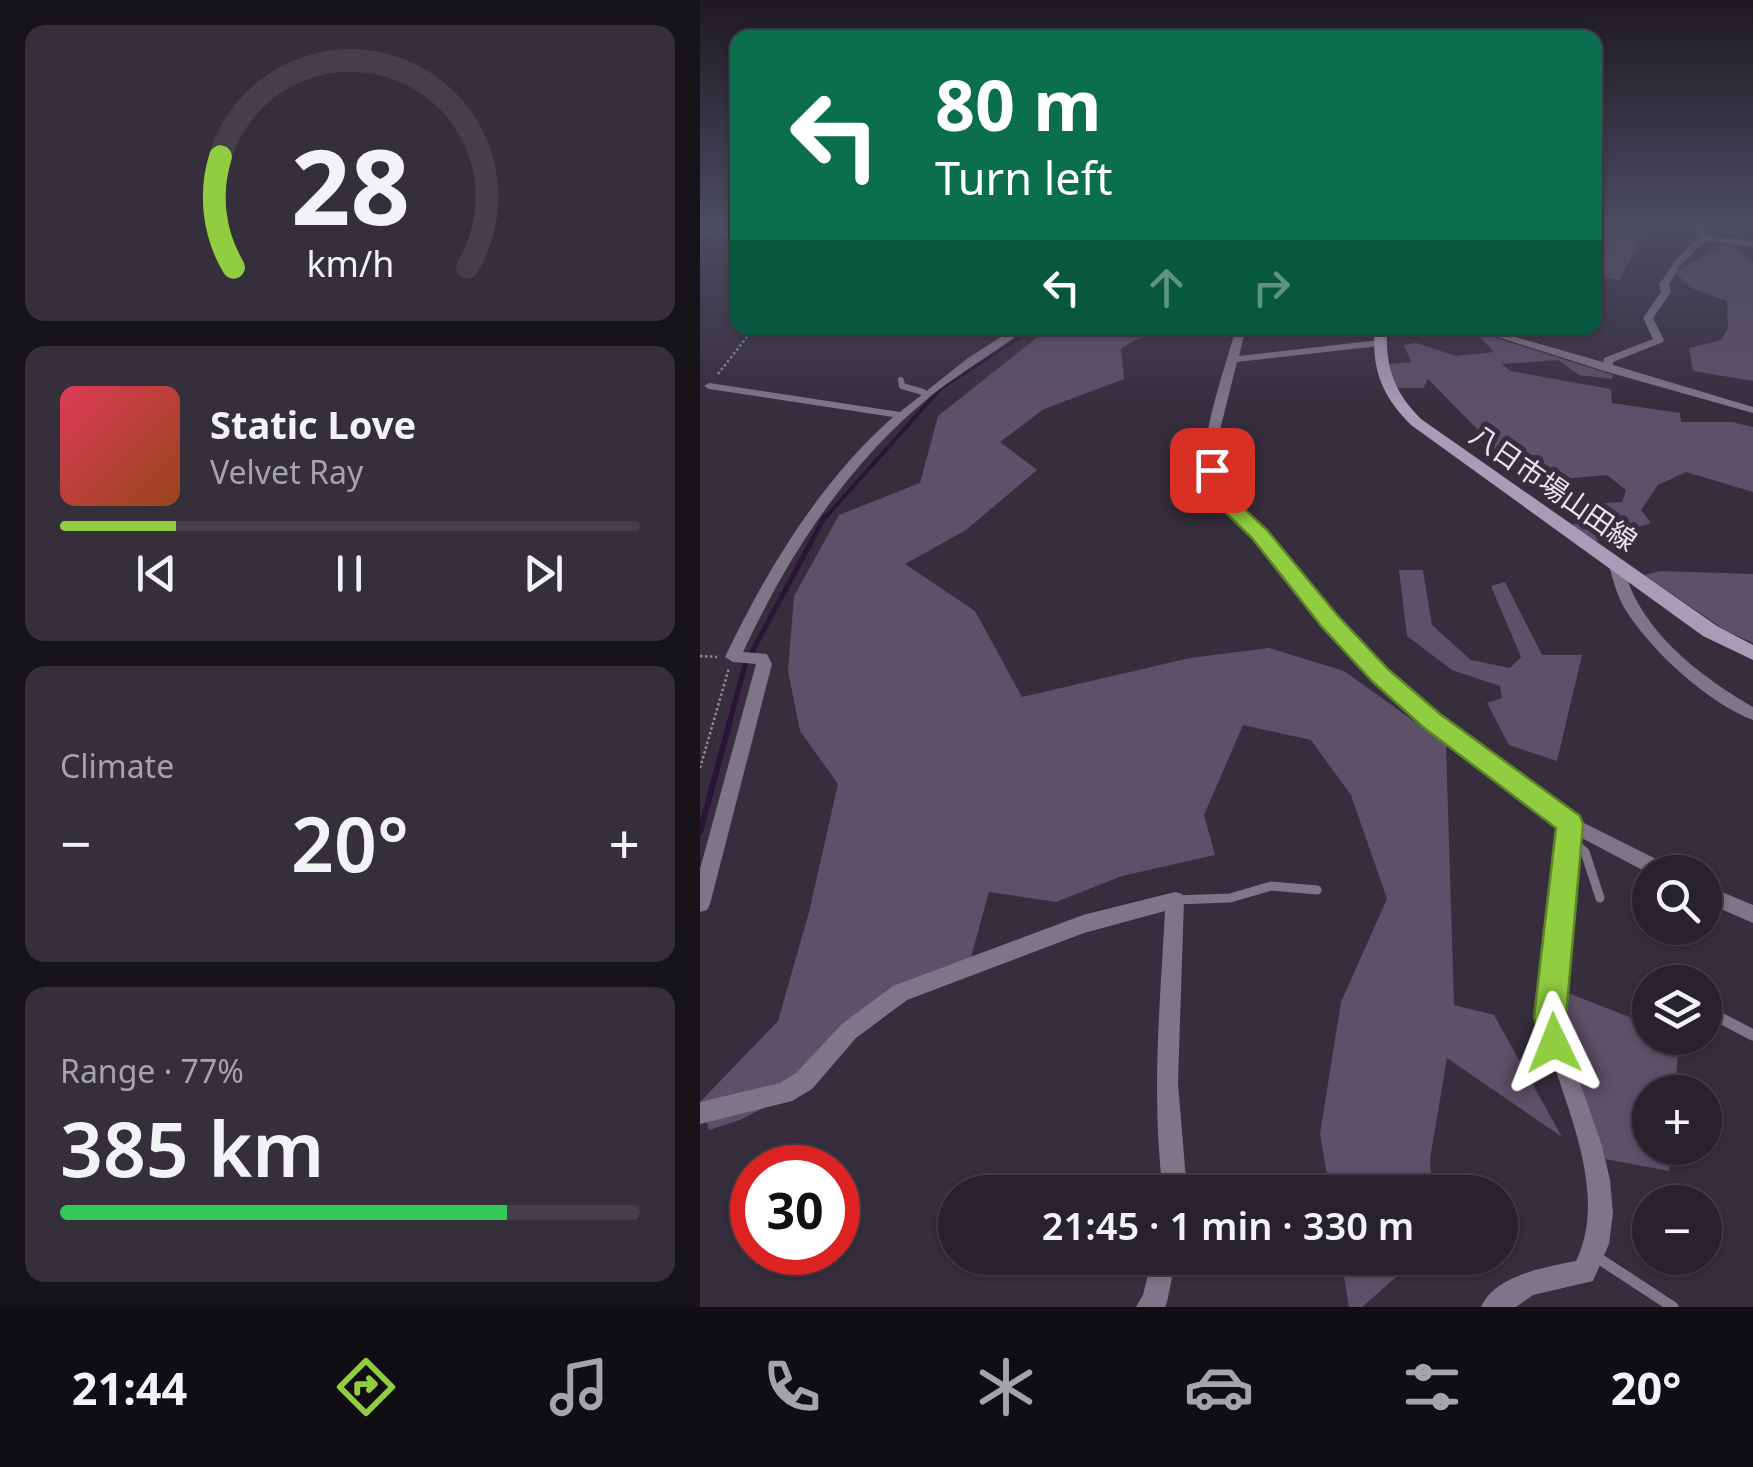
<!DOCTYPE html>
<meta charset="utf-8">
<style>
body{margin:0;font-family:"Noto Sans","Noto Sans JP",sans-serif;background:#342f3a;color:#f1f3f6;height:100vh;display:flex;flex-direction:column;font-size:38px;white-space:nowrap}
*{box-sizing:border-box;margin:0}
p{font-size:32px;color:#a5a4aa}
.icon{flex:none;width:55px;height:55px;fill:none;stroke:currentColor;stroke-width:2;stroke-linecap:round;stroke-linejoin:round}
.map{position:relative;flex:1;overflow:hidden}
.panel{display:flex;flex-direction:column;gap:25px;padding:25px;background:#161319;width:700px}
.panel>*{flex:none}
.hud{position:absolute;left:30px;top:30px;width:872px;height:305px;border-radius:20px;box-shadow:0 2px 8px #0004,0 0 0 2px #443f4a;background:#0b6e4f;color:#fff;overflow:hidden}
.controls{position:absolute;left:932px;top:855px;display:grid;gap:20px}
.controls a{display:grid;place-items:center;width:90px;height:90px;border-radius:50%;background:#28222e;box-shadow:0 2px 8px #0004,0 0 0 2px #443f4a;font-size:50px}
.speed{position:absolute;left:30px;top:1145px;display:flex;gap:20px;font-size:50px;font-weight:700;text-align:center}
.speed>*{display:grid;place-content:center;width:130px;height:130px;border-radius:50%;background:#28222e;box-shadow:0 2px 8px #0004,0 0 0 2px #443f4a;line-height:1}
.speed .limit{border:15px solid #d22;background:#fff;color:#111}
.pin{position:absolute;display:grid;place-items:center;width:85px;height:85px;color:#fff;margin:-42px;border-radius:20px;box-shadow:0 5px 15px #0006}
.me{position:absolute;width:110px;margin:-55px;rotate:358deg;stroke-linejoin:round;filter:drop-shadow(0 0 8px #0008)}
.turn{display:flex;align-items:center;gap:35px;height:210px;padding:0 40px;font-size:45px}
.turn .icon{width:130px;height:130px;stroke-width:2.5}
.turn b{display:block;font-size:70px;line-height:85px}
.lanes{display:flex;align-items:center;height:95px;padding:0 40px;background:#0003;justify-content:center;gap:50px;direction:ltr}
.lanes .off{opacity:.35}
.big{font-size:75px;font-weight:600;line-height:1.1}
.panel .tile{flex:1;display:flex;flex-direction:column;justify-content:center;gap:15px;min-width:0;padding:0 35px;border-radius:20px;background:#342f3a}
.panel .dial{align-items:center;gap:0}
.dial svg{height:260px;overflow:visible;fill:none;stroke:#443f4a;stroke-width:7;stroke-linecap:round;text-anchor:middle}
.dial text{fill:#f1f3f6;stroke:none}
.song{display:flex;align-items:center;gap:30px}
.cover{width:120px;height:120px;border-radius:15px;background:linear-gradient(135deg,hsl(350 70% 55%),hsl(20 70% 35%))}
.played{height:10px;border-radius:5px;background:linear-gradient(90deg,#90cd40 20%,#443f4a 20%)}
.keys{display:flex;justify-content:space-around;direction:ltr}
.heat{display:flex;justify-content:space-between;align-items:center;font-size:55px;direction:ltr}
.charge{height:15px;border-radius:8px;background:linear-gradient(90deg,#34c759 77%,#443f4a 0)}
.trip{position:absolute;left:238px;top:1175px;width:580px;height:100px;border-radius:50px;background:#28222e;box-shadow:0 2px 8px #0004,0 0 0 2px #443f4a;font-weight:600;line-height:100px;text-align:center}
.menu{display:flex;height:160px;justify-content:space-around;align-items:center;background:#100e12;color:#a5a4aa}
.menu .icon{width:70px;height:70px}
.menu .active{color:#90cd40}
.menu b{font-size:45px;color:#f1f3f6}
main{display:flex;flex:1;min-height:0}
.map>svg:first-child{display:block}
.green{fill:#5d5068}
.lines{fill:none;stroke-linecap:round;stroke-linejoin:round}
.stream-far3{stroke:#2a1537;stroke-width:2.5}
.stream-far2{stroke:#2a1537;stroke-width:4}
.stream-far1{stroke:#2a1537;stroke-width:5}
.stream{stroke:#2a1537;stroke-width:6}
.path{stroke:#918b97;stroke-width:2.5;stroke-dasharray:2.5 2.5;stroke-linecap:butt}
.service-far2{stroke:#7f7588;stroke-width:6}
.service-far1{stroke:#7f7588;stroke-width:9}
.service{stroke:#7f7588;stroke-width:11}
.minor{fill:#7f7588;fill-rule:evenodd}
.secondary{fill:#ab9bb8;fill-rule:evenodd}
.route{fill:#90cd40;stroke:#5e852a;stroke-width:2.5}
.labels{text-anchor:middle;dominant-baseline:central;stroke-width:10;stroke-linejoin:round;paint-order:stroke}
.street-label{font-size:28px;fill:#e9e4ed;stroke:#362e3d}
</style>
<main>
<section class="panel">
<div class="tile dial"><svg viewBox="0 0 100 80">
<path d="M14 69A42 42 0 1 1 86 69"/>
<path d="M14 69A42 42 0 0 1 10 35" stroke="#90cd40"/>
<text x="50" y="56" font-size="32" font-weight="700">28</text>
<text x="50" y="72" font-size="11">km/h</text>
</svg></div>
<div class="tile">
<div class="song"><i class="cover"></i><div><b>Static Love</b><p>Velvet Ray</p></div></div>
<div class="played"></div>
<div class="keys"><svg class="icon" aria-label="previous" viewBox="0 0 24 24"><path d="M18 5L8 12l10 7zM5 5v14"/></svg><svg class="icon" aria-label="pause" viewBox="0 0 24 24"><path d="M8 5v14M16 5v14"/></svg><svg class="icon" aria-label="next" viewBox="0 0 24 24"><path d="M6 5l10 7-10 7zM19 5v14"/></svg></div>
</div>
<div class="tile"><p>Climate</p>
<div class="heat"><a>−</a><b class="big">20°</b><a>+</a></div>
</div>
<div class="tile"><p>Range · 77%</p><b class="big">385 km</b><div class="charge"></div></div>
</section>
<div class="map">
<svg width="1053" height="1307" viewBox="0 0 1053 1307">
<rect width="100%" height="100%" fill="#362e3d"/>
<g class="green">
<path d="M895 225H941L945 230 920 280 897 278V288Z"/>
<path d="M1029 242 1053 263V381L993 371 989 348 1021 340 1028 328 1027 301 991 288 975 272Z"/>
<path d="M349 328H493C465 335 445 331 421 349L424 379 344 409 300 442 337 470 266 530 205 564 275 611 322 697 490 658 569 648 644 671 746 744 754 1005 794 1015 862 1137 747 1058 730 1159 732 1192H630L620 1134 641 1002 687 899 651 795 611 740 543 725 504 815 515 855 422 876 356 902 289 892 271 957 162 1028 106 1086 40 1120 9 1130 1 1101 78 1021 109 912 138 784 100 731 88 671 94 596 139 515 220 483 238 416Z"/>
<path d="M774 331 913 375 912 379 879 375 858 360 802 364 810 371 911 389 912 403 980 413 981 422H1032L1053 427V492L986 472 958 485 941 510 951 523 896 541 872 525 893 517 864 499 878 496 891 504 922 502 926 490 907 475 852 480 835 455 795 454 781 433 728 379 723 388H691L688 364 711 362 704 345 716 343 756 356 794 352Z"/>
<path d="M699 570H723L732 625 771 660 810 668 821 657 791 586 805 582 842 655H882L857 761 809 745 787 703 802 698 800 686 752 670 707 636Z"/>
<path d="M961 571 1053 574V643L1025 630 944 575Z"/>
<path d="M863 991 950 1025V1038H979L975 1092H950V1148H971L969 1171 905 1159 863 1028Z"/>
<path d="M641 1258H718L662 1307H649Z"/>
</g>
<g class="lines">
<path class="stream-far3" d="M291 356 334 328"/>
<path class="stream-far2" d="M124 519 241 388 295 353"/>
<path class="stream-far1" d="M29 724 45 665 125 516"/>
<path class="stream" d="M0 832 30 721"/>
<g class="path">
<path d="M0 234 38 235"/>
<path d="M18 374 54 328"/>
<path d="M0 656 17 657"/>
<path d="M0 768 29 668"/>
</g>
<path class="service-far2" d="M201 380 202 386 223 392"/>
<g class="service-far1">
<path d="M872 841 885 852 900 898"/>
<path d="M475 900 530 898 571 886 617 890"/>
</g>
<g class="service">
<path d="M1005 1010 1053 1035"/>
<path d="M895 1256 973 1307"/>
</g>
<g class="minor">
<path d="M995 225H1003L1007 236 1053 241V247L1006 241 1001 244 979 267 969 285 971 292 953 318 964 340 963 342 913 362V365L1053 407V413L904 371 770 328H784L903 362 904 358 953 339 943 318 961 292 959 285 978 257 1000 237Z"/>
<path d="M315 328H326C297 352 262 371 232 395 147 464 89 554 43 652L67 654 72 664 10 904 7 910 0 912V869L56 664 33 662 25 657C68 568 119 483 193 417L9 389 4 386 9 383 200 412 268 358Z"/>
<path d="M536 328H546L539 356 679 340 684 343 679 346 537 362 518 438 517 470 536 505 564 531 635 619 686 671 738 716 876 819 970 866 972 872 950 874 878 836 860 1017 868 1047 902 1146 910 1180 913 1213 909 1244 893 1281 833 1295 816 1307H781C795 1275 846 1267 876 1261 912 1187 857 1092 840 1017L861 827C799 779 733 734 677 680 632 638 597 588 558 541 541 521 510 497 505 469 500 438 527 361 536 328Z"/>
<path d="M916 561 923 565C938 629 998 675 1053 707V720C1008 703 950 650 925 609 917 595 913 581 909 565Z"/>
<path d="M1005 885 1053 905V923L1005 902Z"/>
<path d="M475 892 482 894 484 900 478 1083 487 1192H463C451 1099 460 1005 465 911L384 933 207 1000 156 1038 112 1089 92 1101 0 1124V1102L80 1083 96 1073 142 1024 193 986 383 915Z"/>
<path d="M452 1258H476L467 1302 465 1307H436L443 1295Z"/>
</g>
<path class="secondary" d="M675 328H687C685 367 694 392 721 419L1017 626 1053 645V660L1003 636 711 425C682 396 671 369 675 328Z"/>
</g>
<linearGradient id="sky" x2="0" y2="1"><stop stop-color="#1e1922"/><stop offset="0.55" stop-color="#4c4c62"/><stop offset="1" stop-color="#4c4c62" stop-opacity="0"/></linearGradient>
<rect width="1053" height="408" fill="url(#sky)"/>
<path class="route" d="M512 465 518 466 539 504 567 530 638 616 689 670 740 714 880 816 883 824 866 1017 870 1043 866 1055 854 1059 843 1055 834 1017 856 828 723 727 672 681 622 627 552 538 524 511 502 470Z"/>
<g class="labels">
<g class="street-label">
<text transform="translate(854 487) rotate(35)">八日市場山田線</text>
</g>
</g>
</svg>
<div class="controls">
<a><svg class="icon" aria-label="search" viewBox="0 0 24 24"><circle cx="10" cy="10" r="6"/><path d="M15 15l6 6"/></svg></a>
<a><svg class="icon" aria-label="layers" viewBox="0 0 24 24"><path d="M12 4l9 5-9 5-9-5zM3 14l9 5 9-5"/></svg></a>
<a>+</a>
<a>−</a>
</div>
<div class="speed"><div class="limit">30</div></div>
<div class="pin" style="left:512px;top:470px;background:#d93025"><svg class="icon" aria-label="arrive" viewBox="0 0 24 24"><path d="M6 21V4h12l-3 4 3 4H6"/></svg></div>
<svg class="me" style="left:854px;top:1043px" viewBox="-20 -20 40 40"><path d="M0-17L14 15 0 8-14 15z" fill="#90cd40" stroke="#fff" stroke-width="4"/></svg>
<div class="trip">21:45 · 1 min · 330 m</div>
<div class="hud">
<div class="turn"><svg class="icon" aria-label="left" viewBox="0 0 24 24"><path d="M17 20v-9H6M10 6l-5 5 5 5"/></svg><div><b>80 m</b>Turn left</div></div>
<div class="lanes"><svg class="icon" aria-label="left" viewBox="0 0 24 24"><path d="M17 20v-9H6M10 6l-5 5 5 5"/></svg><svg class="icon off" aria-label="ahead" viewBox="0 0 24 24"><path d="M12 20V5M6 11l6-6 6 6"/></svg><svg class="icon off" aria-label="right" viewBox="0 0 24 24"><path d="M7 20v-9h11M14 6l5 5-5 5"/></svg></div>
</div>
</div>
</main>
<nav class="menu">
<b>21:44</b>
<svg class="icon active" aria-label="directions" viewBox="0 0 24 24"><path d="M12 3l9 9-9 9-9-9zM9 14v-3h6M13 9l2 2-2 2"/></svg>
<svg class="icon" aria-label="music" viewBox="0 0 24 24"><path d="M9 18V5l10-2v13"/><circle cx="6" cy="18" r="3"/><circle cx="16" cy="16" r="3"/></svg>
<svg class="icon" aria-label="phone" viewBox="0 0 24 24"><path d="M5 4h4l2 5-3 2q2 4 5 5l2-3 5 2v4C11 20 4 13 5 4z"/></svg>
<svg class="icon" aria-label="climate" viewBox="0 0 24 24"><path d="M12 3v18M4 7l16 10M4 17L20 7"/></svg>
<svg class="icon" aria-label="car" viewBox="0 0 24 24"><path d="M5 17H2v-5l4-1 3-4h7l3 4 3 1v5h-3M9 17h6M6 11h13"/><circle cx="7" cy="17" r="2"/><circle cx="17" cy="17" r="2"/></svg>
<svg class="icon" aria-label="filters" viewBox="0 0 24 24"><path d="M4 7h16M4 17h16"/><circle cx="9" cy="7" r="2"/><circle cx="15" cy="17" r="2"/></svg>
<b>20°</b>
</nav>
